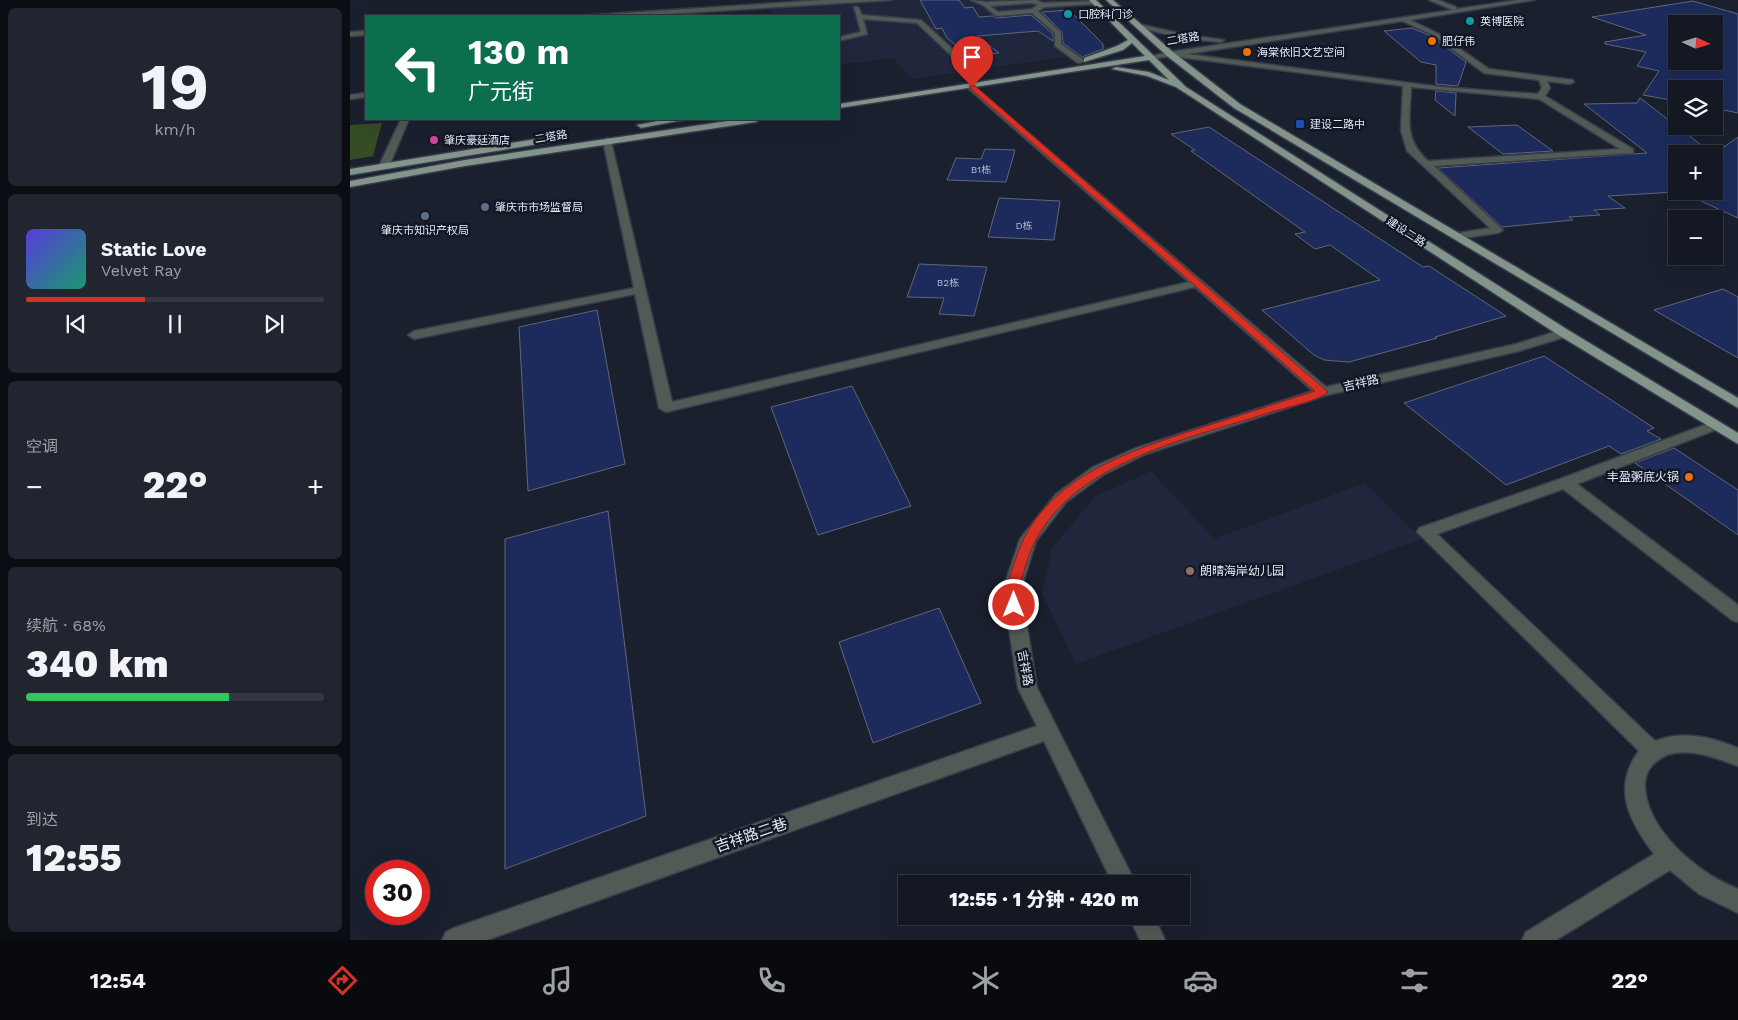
<!DOCTYPE html>
<html lang="zh">
<meta charset="utf-8">
<style>
body{margin:0;font-family:"Work Sans","Noto Sans SC",sans-serif;background:#212530;color:#f1f3f6;height:100vh;display:flex;flex-direction:column;font-size:19px;white-space:nowrap}
*{box-sizing:border-box;margin:0}
p{font-size:16px;color:#9da0a6}
.icon{flex:none;width:28px;height:28px;fill:none;stroke:currentColor;stroke-width:2;stroke-linecap:round;stroke-linejoin:round}
.map{position:relative;flex:1;overflow:hidden}
.panel{display:flex;flex-direction:column;gap:8px;padding:8px;background:#0b0d13;width:350px}
.panel>*{flex:none}
.hud{position:absolute;left:15px;top:15px;width:475px;height:105px;border-radius:0px;box-shadow:0 5px 20px #0002,0 0 0 1px #333741;background:#0b6e4f;color:#fff;overflow:hidden}
.needle{width:32px;rotate:94deg}
.tools{position:absolute;left:1318px;top:15px;display:grid;gap:10px}
.tools a{display:grid;place-items:center;width:55px;height:55px;border-radius:0px;background:#141823;box-shadow:0 5px 20px #0002,0 0 0 1px #333741;font-size:25px}
.speed{position:absolute;left:15px;top:860px;display:flex;gap:10px;font-size:25px;font-weight:700;text-align:center}
.speed>*{display:grid;place-content:center;width:65px;height:65px;border-radius:50%;background:#141823;box-shadow:0 5px 20px #0002,0 0 0 1px #333741;line-height:1}
.speed .limit{border:8px solid #d22;background:#fff;color:#111}
.pin{position:absolute;display:grid;place-items:center;width:42px;height:42px;color:#fff;margin:-51px -21px;border-radius:50% 50% 50% 0;rotate:-45deg;box-shadow:0 0 5px #0007}
.pin .icon{rotate:45deg}
.me{position:absolute;width:55px;margin:-28px;rotate:0deg;stroke-linejoin:round;filter:drop-shadow(0 0 4px #0008)}
.turn{display:flex;align-items:center;gap:18px;height:105px;padding:0 20px;font-size:22px}
.turn .icon{width:65px;height:65px;stroke-width:2.5}
.turn b{display:block;font-size:35px;line-height:42px}
.big{font-size:38px;font-weight:800;line-height:1.1}
.panel .tile{flex:1;display:flex;flex-direction:column;justify-content:center;gap:8px;min-width:0;padding:0 18px;border-radius:8px;background:#212530}
.panel .dial{align-items:center;gap:0}
.dial b{font-size:65px;line-height:1}
.song{display:flex;align-items:center;gap:15px}
.cover{width:60px;height:60px;border-radius:8px;background:linear-gradient(135deg,hsl(250 70% 55%),hsl(160 70% 35%))}
.played{height:5px;border-radius:2px;background:linear-gradient(90deg,#d93025 40%,#333741 40%)}
.keys{display:flex;justify-content:space-around;direction:ltr}
.heat{display:flex;justify-content:space-between;align-items:center;font-size:28px;direction:ltr}
.charge{height:8px;border-radius:4px;background:linear-gradient(90deg,#34c759 68%,#333741 0)}
.trip{position:absolute;left:548px;top:875px;width:292px;height:50px;border-radius:0px;background:#141823;box-shadow:0 5px 20px #0002,0 0 0 1px #333741;font-weight:800;line-height:50px;text-align:center}
.tab-bar{display:flex;height:80px;justify-content:space-around;align-items:center;background:#080a0e;color:#9da0a6}
.tab-bar .icon{width:35px;height:35px}
.tab-bar .active{color:#d93025}
.tab-bar b{font-size:22px;color:#f1f3f6}
main{display:flex;flex:1;min-height:0}
.map>svg:first-child{display:block}
.built{fill:#20273c}
.green{fill:#364c24}
.building{fill:#1d2b5c;stroke:#5f6678;fill-rule:evenodd}
.lines{fill:none;stroke-linecap:round;stroke-linejoin:round}
.minor-casing{stroke:#373c4b;stroke-width:3}
.major-casing{stroke:#373c4b;stroke-width:3}
.minor{fill:#525a56;fill-rule:evenodd}
.major{fill:#83948b;fill-rule:evenodd}
.route{fill:#d93025;stroke:#8d1f18}
.culture-dot{fill:#0f9aa8;stroke:#121725;stroke-width:2}
.food-dot{fill:#e8710a;stroke:#121725;stroke-width:2}
.transit-dot{fill:#1a4fb4;stroke:#121725;stroke-width:2}
.hotel-dot{fill:#d1479c;stroke:#121725;stroke-width:2}
.service-dot{fill:#5c6f8a;stroke:#121725;stroke-width:2}
.education-dot{fill:#8d6e63;stroke:#121725;stroke-width:2}
.labels{text-anchor:middle;dominant-baseline:central;stroke-width:5;stroke-linejoin:round;paint-order:stroke}
.number-label{font-size:10px;fill:#b3bace}
.far-poi-label{font-size:11px;fill:#e5e9f4;stroke:#121725;text-anchor:start}
.far-street-label{font-size:11px;fill:#e5e9f4;stroke:#121725}
.street-label{font-size:12px;fill:#e5e9f4;stroke:#121725}
.poi-label{font-size:12px;fill:#e5e9f4;stroke:#121725;text-anchor:end}
.near-street-label{font-size:15px;fill:#e5e9f4;stroke:#121725}
</style>
<main>
<section class="panel">
<div class="tile dial"><b>19</b><p>km/h</p></div>
<div class="tile">
<div class="song"><i class="cover"></i><div><b>Static Love</b><p>Velvet Ray</p></div></div>
<div class="played"></div>
<div class="keys"><svg class="icon" aria-label="previous" viewBox="0 0 24 24"><path d="M18 5L8 12l10 7zM5 5v14"/></svg><svg class="icon" aria-label="pause" viewBox="0 0 24 24"><path d="M8 5v14M16 5v14"/></svg><svg class="icon" aria-label="next" viewBox="0 0 24 24"><path d="M6 5l10 7-10 7zM19 5v14"/></svg></div>
</div>
<div class="tile"><p>空调</p>
<div class="heat"><a>−</a><b class="big">22°</b><a>+</a></div>
</div>
<div class="tile"><p>续航 · 68%</p><b class="big">340 km</b><div class="charge"></div></div>
<div class="tile"><p>到达</p><b class="big">12:55</b></div>
</section>
<div class="map">
<svg width="1388" height="940" viewBox="0 0 1388 940">
<rect width="100%" height="100%" fill="#1b202f"/>
<g class="built">
<path d="M513 0H708L757 48 736 54 562 79 543 58 489 65V16H424L421 7Z"/>
<path d="M801 471 864 539 1015 483 1072 539 726 664 692 594 702 548 746 496Z"/>
</g>
<path class="green" d="M32 123 23 156 0 160V125Z"/>
<g class="building">
<path d="M570 0H609L615 8 623 7 629 17 643 16 646 18 681 15 703 34V41L688 31 627 36 649 53 619 56 597 38 592 28 586 29Z"/>
<path d="M1343 1 1388 14V113L1364 108V89H1326V101L1293 95 1309 71 1287 66 1296 52 1255 44V42L1296 35 1242 17ZM1326 24H1364V61H1326Z"/>
<path d="M719 10 753 44V49L732 57 713 43 712 32 692 12Z"/>
<path d="M1062 28 1081 36 1116 62 1108 86 1086 84V65L1071 62 1034 31Z"/>
<path d="M1086 91 1106 93 1105 116 1085 100Z"/>
<path d="M1290 98 1363 154H1326V192L1258 196 1275 208 1244 210 1250 215 1219 217 1223 220 1152 227 1088 168 1297 153 1234 104 1287 103Z"/>
<path d="M1167 125 1203 151 1153 154 1118 127Z"/>
<path d="M859 127 1073 267 1079 266 1156 316 1085 337 1087 338 999 362 974 360 964 355 912 310 1030 280 980 245 965 249 945 234 955 232 841 151 845 150 821 134Z"/>
<path d="M1388 137V218L1329 191H1364V154Z"/>
<path d="M635 149 665 150 656 182 597 180 606 158 631 159Z"/>
<path d="M649 198 710 201 704 240 638 237Z"/>
<path d="M569 264 637 267 624 316 589 314 594 298 557 297Z"/>
<path d="M1373 289 1388 297V358L1304 310Z"/>
<path d="M247 310 275 464 178 491 169 327Z"/>
<path d="M1194 356 1304 428 1297 431 1311 439 1271 454 1259 446 1156 485 1054 403Z"/>
<path d="M502 386 561 506 468 535 421 407Z"/>
<path d="M1324 448 1388 490V535L1285 463Z"/>
<path d="M258 511 296 816 155 869V539Z"/>
<path d="M589 608 631 703 523 743 489 642Z"/>
</g>
<g class="lines">
<g class="minor-casing">
<g id="minor">
<path d="M474 0H542L284 16H228Z"/>
<path d="M621 0 636 2 686 0 693 3 746 1 744 4 694 7 688 11 711 33V44L735 61 728 63 705 46V33L682 13 646 16 633 5ZM682 3 688 5 682 9 648 12 640 6Z"/>
<path d="M1079 0H1088L1106 7V9L1169 0H1184L1060 20 1087 33 1139 69 1223 80 1224 82 1220 84 1197 81 1200 88 1195 96 1283 149V153L1084 166 1153 230 1148 233 1106 239 1101 236 1102 234 1140 228 1057 151 1051 130 1053 86 821 56 802 59 798 57 820 52 1103 10ZM1052 21 1083 35 1134 73 1189 80 1192 88 1188 94 1091 87 837 54ZM1061 87 1189 99 1270 149 1078 161C1053 138 1060 118 1061 87Z"/>
<path d="M504 7H508L512 15 571 20 632 76 625 78 567 23 513 19 517 34 489 41V37L511 32Z"/>
<path d="M788 24 837 35 874 40 871 42 837 39 786 27Z"/>
<path d="M16 31V35L0 36V32Z"/>
<path d="M622 85 976 387 1166 344 1214 329 1220 333 1218 336 1169 351 977 395 796 454 753 475 716 502 686 541 671 589 687 688 786 884H763L694 741 137 940H92L96 932 104 928 687 726 668 688 653 589 670 539 706 494 743 467 786 448 963 391 845 287 316 412 309 408 285 294 64 339 58 335 64 331 284 288 253 141 257 138 261 141 322 402 839 282 619 89 618 87Z"/>
<path d="M16 93V97L0 99V95Z"/>
<path d="M51 119H59L40 164 32 166 30 164Z"/>
<path d="M1365 421 1370 422 1372 425 1370 428 1227 484 1388 605V622L1382 620 1213 489 1087 534 1305 741C1333 730 1361 737 1388 748V766C1361 756 1321 740 1300 768 1292 780 1295 796 1300 809 1314 844 1354 876 1388 889V913L1349 894 1320 870 1206 940H1172L1176 932 1304 854C1280 822 1261 788 1289 751L1067 532 1069 528 1210 479Z"/>
<path d="M779 916H804L815 940H790Z"/>
</g>
</g>
<g class="major-casing">
<g id="major">
<path d="M739 0H746L836 87 1218 330 1388 433V444L1210 336 826 87 797 76 762 69 766 67 799 72 819 80 799 60 489 108V104L795 56 782 43 773 50 734 62V58L767 46 778 40Z"/>
<path d="M756 0H763L823 52 890 104 1388 398V408L884 108 817 56Z"/>
<path d="M318 119H338L291 128 287 125Z"/>
<path d="M391 119H410L406 122 115 166 0 187V181L115 160Z"/>
<path d="M204 136 207 137V141L0 175V169Z"/>
</g>
</g>
<use href="#minor" class="minor"/>
<use href="#major" class="major"/>
</g>
<path class="route" d="M620 85H624L978 392C968 401 934 408 921 412 836 440 708 464 677 561 672 578 668 587 671 605L664 610 657 605C655 586 660 576 666 558 692 477 780 451 853 427 891 415 928 403 965 391L620 88Z"/>
<g class="culture-dot">
<circle cx="718" cy="14" r="5"/>
<circle cx="1120" cy="21" r="5"/>
</g>
<g class="food-dot">
<circle cx="1082" cy="41" r="5"/>
<circle cx="897" cy="52" r="5"/>
<circle cx="1339" cy="477" r="5"/>
</g>
<rect class="transit-dot" x="945" y="119" width="10" height="10" rx="2.5"/>
<circle class="hotel-dot" cx="84" cy="140" r="5"/>
<g class="service-dot">
<circle cx="135" cy="207" r="5"/>
<circle cx="75" cy="216" r="5"/>
</g>
<circle class="education-dot" cx="840" cy="571" r="5"/>
<g class="labels">
<g class="number-label">
<text x="631" y="169">B1栋</text>
<text x="674" y="225">D栋</text>
<text x="598" y="282">B2栋</text>
</g>
<g class="far-poi-label">
<text x="728" y="14">口腔科门诊</text>
<text x="1130" y="21">英博医院</text>
<text x="1092" y="41">肥仔伟</text>
<text x="907" y="52">海棠依旧文艺空间</text>
<text x="960" y="124">建设二路中</text>
<text x="94" y="140">肇庆豪廷酒店</text>
<text x="145" y="207">肇庆市市场监督局</text>
<text x="75" y="230" text-anchor="middle">肇庆市知识产权局</text>
</g>
<g class="far-street-label">
<text transform="translate(833 39) rotate(-9)">二塔路</text>
<text transform="translate(201 137) rotate(-9)">二塔路</text>
<text transform="translate(1056 232) rotate(33)">建设二路</text>
</g>
<g class="street-label">
<text transform="translate(1011 383) rotate(-13)">吉祥路</text>
<text transform="translate(675 668) rotate(79)">吉祥路</text>
</g>
<g class="poi-label">
<text x="1329" y="477">丰盈粥底火锅</text>
<text x="850" y="571" text-anchor="start">朗晴海岸幼儿园</text>
</g>
<g class="near-street-label">
<text transform="translate(401 835) rotate(-19)">吉祥路二巷</text>
</g>
</g>
</svg>
<div class="tools">
<a><svg class="needle" viewBox="-14 -14 28 28"><path d="M0-13l5 13h-10z" fill="#e53935"/><path d="M0 13l5-13h-10z" fill="#9da0a6"/></svg></a>
<a><svg class="icon" aria-label="layers" viewBox="0 0 24 24"><path d="M12 4l9 5-9 5-9-5zM3 14l9 5 9-5"/></svg></a>
<a>+</a>
<a>−</a>
</div>
<div class="speed"><div class="limit">30</div></div>
<div class="pin" style="left:622px;top:87px;background:#d93025"><svg class="icon" aria-label="arrive" viewBox="0 0 24 24"><path d="M6 21V4h12l-3 4 3 4H6"/></svg></div>
<svg class="me" style="left:664px;top:605px" viewBox="-20 -20 40 40"><circle r="17" fill="#d93025" stroke="#fff" stroke-width="3"/><path d="M0-11L8 9 0 5-8 9z" fill="#fff"/></svg>
<div class="trip">12:55 · 1 分钟 · 420 m</div>
<div class="hud">
<div class="turn"><svg class="icon" aria-label="left" viewBox="0 0 24 24"><path d="M17 20v-9H6M10 6l-5 5 5 5"/></svg><div><b>130 m</b>广元街</div></div>
</div>
</div>
</main>
<nav class="tab-bar">
<b>12:54</b>
<svg class="icon active" aria-label="directions" viewBox="0 0 24 24"><path d="M12 3l9 9-9 9-9-9zM9 14v-3h6M13 9l2 2-2 2"/></svg>
<svg class="icon" aria-label="music" viewBox="0 0 24 24"><path d="M9 18V5l10-2v13"/><circle cx="6" cy="18" r="3"/><circle cx="16" cy="16" r="3"/></svg>
<svg class="icon" aria-label="phone" viewBox="0 0 24 24"><path d="M5 4h4l2 5-3 2q2 4 5 5l2-3 5 2v4C11 20 4 13 5 4z"/></svg>
<svg class="icon" aria-label="climate" viewBox="0 0 24 24"><path d="M12 3v18M4 7l16 10M4 17L20 7"/></svg>
<svg class="icon" aria-label="car" viewBox="0 0 24 24"><path d="M5 17H2v-5l4-1 3-4h7l3 4 3 1v5h-3M9 17h6M6 11h13"/><circle cx="7" cy="17" r="2"/><circle cx="17" cy="17" r="2"/></svg>
<svg class="icon" aria-label="filters" viewBox="0 0 24 24"><path d="M4 7h16M4 17h16"/><circle cx="9" cy="7" r="2"/><circle cx="15" cy="17" r="2"/></svg>
<b>22°</b>
</nav>
